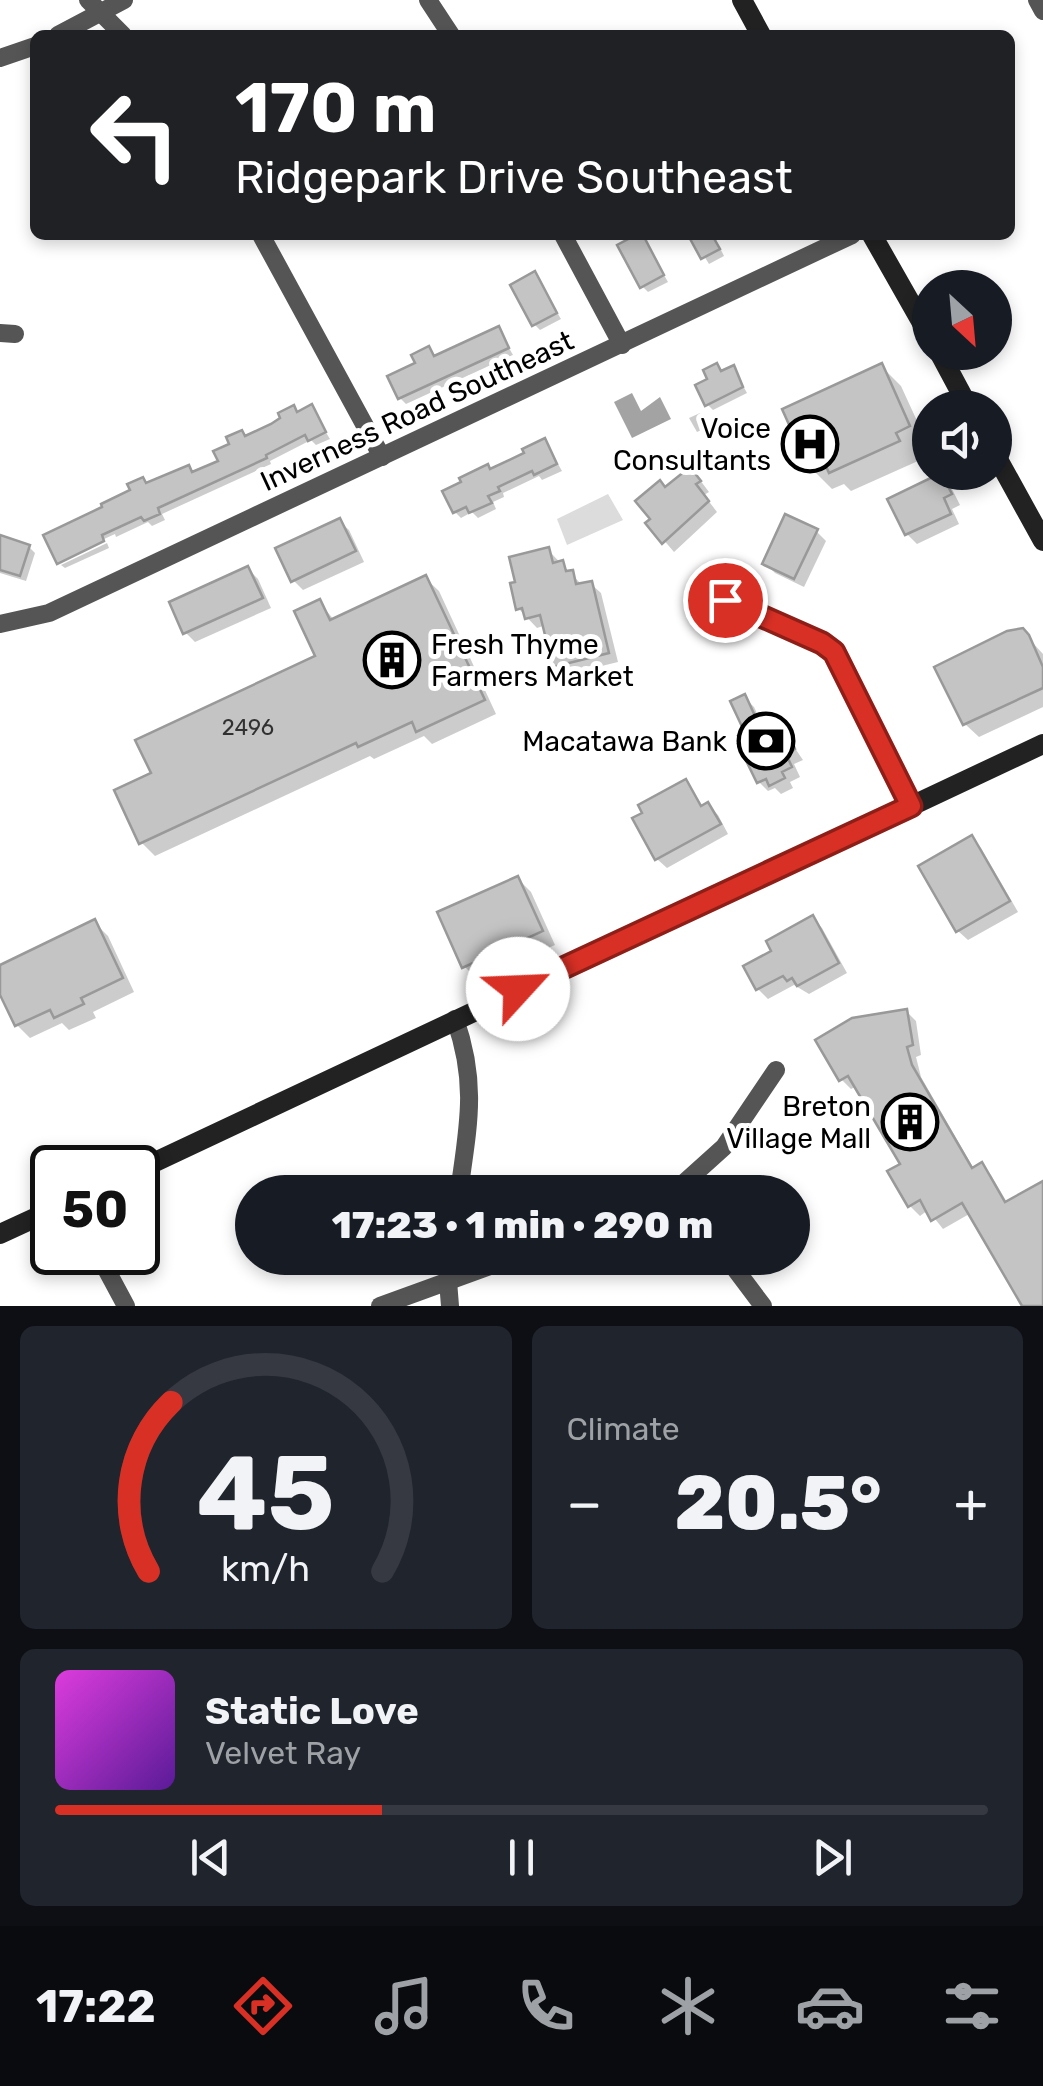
<!DOCTYPE html>
<meta charset="utf-8">
<style>
body{margin:0;font-family:Rubik,sans-serif;background:#20242c;color:#f1f3f6;height:100vh;display:flex;flex-direction:column;font-size:38px;white-space:nowrap}
*{box-sizing:border-box;margin:0}
p{font-size:32px;color:#9ea1a6}
.icon{flex:none;width:55px;height:55px;fill:none;stroke:currentColor;stroke-width:2;stroke-linecap:round;stroke-linejoin:round}
.map{position:relative;height:1306px;overflow:hidden}
.panel{display:flex;flex-direction:column;gap:20px;padding:20px;background:#0d0f14;flex:1}
.panel>*{flex:none}
.hud{position:absolute;left:30px;top:30px;width:985px;height:210px;border-radius:15px;box-shadow:0 5px 15px #0003;background:#202124;color:#fff;overflow:hidden}
.needle{width:65px;rotate:154deg}
.controls{position:absolute;left:912px;top:270px;display:grid;gap:20px}
.controls a{display:grid;place-items:center;width:100px;height:100px;border-radius:50%;background:#171b24;box-shadow:0 5px 15px #0003;font-size:50px}
.speed{position:absolute;left:30px;top:1145px;display:flex;gap:20px;font-size:50px;font-weight:700;text-align:center}
.speed>*{display:grid;place-content:center;width:130px;height:130px;border-radius:50%;background:#171b24;box-shadow:0 5px 15px #0003;line-height:1}
.speed .limit{border:5px solid #111;border-radius:15px;background:#fff;color:#111}
.pin{position:absolute;display:grid;place-items:center;width:85px;height:85px;color:#fff;margin:-42px;border:5px solid #fff;border-radius:50%;box-shadow:0 2px 10px #0007}
.me{position:absolute;width:110px;margin:-55px;rotate:65deg;stroke-linejoin:round;filter:drop-shadow(0 0 8px #0008)}
.turn{display:flex;align-items:center;gap:35px;height:210px;padding:0 40px;font-size:45px}
.turn .icon{width:130px;height:130px;stroke-width:2.5}
.turn b{display:block;font-size:70px;line-height:85px}
.big{font-size:75px;font-weight:800;line-height:1.1}
.panel .tile{flex:1;display:flex;flex-direction:column;justify-content:center;gap:15px;min-width:0;padding:0 35px;border-radius:15px;background:#20242c}
.panel .dial{align-items:center;gap:0}
.dial svg{height:260px;overflow:visible;fill:none;stroke:#363941;stroke-width:7;stroke-linecap:round;text-anchor:middle}
.dial text{fill:#f1f3f6;stroke:none}
.song{display:flex;align-items:center;gap:30px}
.cover{width:120px;height:120px;border-radius:15px;background:linear-gradient(135deg,hsl(300 70% 55%),hsl(270 70% 35%))}
.played{height:10px;border-radius:5px;background:linear-gradient(90deg,#d93025 35%,#363941 35%)}
.keys{display:flex;justify-content:space-around;direction:ltr}
.heat{display:flex;justify-content:space-between;align-items:center;font-size:55px;direction:ltr}
.panel .tiles{flex:1;display:grid;gap:20px;grid-template-columns:1fr 1fr}
.tile:last-child{grid-column:span 2}
.trip{position:absolute;left:235px;top:1175px;width:575px;height:100px;border-radius:50px;background:#171b24;box-shadow:0 5px 15px #0003;font-weight:800;line-height:100px;text-align:center}
.dock{display:flex;height:160px;justify-content:space-around;align-items:center;background:#090b0e;color:#9ea1a6}
.dock .icon{width:70px;height:70px}
.dock .on{color:#d93025}
.dock b{font-size:45px;color:#f1f3f6}
.map>svg:first-child{display:block}
.green{fill:#dcdcdc}
.water{fill:#a3a3a3}
.shadow{fill:#0003}
.building{fill:#c4c4c4;stroke:#999;stroke-width:2.5}
.lines{fill:none;stroke-linecap:round;stroke-linejoin:round}
.street{stroke:#555;stroke-width:18}
.secondary{stroke:#222;stroke-width:20}
.route-casing{stroke:#8d1f18;stroke-width:25}
.route{stroke:#d93025;stroke-width:18}
.labels{text-anchor:middle;dominant-baseline:central;stroke-width:10;stroke-linejoin:round;paint-order:stroke}
.number-label{font-size:22px;fill:#313131}
.street-label{font-size:28px;fill:#000;stroke:#fff}
.poi-label{font-size:28px;fill:#000;stroke:#fff;text-anchor:end}
</style>
<div class="map">
<svg width="1043" height="1306" viewBox="0 0 1043 1306">
<rect width="100%" height="100%" fill="#fff"/>
<path class="green" d="M608 494 623 520 567 545 557 519Z"/>
<path class="water" d="M632 393 641 411 660 397 671 419 632 438 614 402Z"/>
<g class="shadow">
<path d="M641 235 668 282 648 292 642 286Z"/>
<path d="M691 235H716L714 236 724 256 709 264Z"/>
<path d="M534 274 561 319 540 330 534 324Z"/>
<path d="M498 329 513 355 406 404 400 398 429 349 436 358Z"/>
<path d="M716 366 723 373 733 368 747 393 713 410 707 404 710 380Z"/>
<path d="M881 366 901 386 929 447 914 453 918 461 851 491 844 484 832 489 812 469Z"/>
<path d="M293 408 299 414 311 408 330 439 316 445 311 440 270 461 271 464 162 514 165 520 152 526 148 522 116 537 115 534 58 560 148 485 189 468 195 474 221 463 247 438 272 426Z"/>
<path d="M700 413 708 427 697 432 689 418Z"/>
<path d="M545 441 562 471 542 480 539 476 503 493 504 497 493 502 496 509 478 518 472 512 461 518 455 512 491 471 528 454Z"/>
<path d="M941 476 950 485 960 505 952 509 959 524 917 544 907 534Z"/>
<path d="M700 480 709 492 704 495 717 512 674 552 649 523 666 490Z"/>
<path d="M339 521 349 530 364 562 303 590 293 580Z"/>
<path d="M816 531 826 541 804 587 775 573 765 563Z"/>
<path d="M0 538 29 547 35 553 26 581 0 573Z"/>
<path d="M107 543 109 548 65 568 61 565Z"/>
<path d="M548 550 583 586 591 584 601 593 618 662 565 675 555 665 546 625 537 628 519 609Z"/>
<path d="M248 569 258 579 271 608 195 642 185 632Z"/>
<path d="M425 578 439 591 496 714 432 744 424 736 374 759 370 756 155 856 141 842 154 774 319 657V602L335 621Z"/>
<path d="M1022 631 1043 654V707L979 737 965 724 938 668Z"/>
<path d="M744 697 754 707 764 728 768 726 781 741 788 738 803 760 794 764 800 777 790 782 793 788 781 794 775 788 768 791 759 782Z"/>
<path d="M686 782 704 808 708 805 718 815 728 834 667 868 657 859Z"/>
<path d="M972 838 981 848 1018 912 968 940 958 931Z"/>
<path d="M518 879 531 892 555 945 478 980 464 966Z"/>
<path d="M813 918 822 928 847 973 809 994 794 985 768 999 758 989 775 952Z"/>
<path d="M94 922 108 936 134 992 93 1012 96 1018 69 1030 62 1023 30 1038 17 1025 0 989V967Z"/>
<path d="M906 1011 916 1021 921 1055 916 1057 921 1077 974 1169 981 1165 991 1175 1008 1204 1043 1189V1306H1025L971 1213 943 1229 928 1210 920 1216 910 1206 890 1172 903 1165 857 1086 851 1089 841 1079Z"/>
</g>
<g class="building">
<path d="M636 235H643L664 275 640 288 617 245Z"/>
<path d="M688 235H712L720 249 701 259Z"/>
<path d="M535 271 557 313 532 326 510 285Z"/>
<path d="M499 326 509 348 398 399 387 376 415 363 411 355 429 346 434 356Z"/>
<path d="M717 363 721 371 734 365 743 387 705 406 695 385 707 379 703 370Z"/>
<path d="M882 363 910 426 896 433 900 441 829 473 825 464 810 471 782 409Z"/>
<path d="M312 404 326 432 308 441 305 435 266 455 267 458 158 508 160 514 144 521 141 517 102 535 104 541 57 564 43 535 102 507 101 504 130 490 127 484 143 477 146 483 189 465 192 472 218 461 213 451 229 444 226 437 242 430 245 436 271 424 280 418 278 413 294 405 297 412Z"/>
<path d="M545 438 557 464 534 475 532 471 498 487 500 491 488 496 492 503 469 513 466 507 453 513 442 491 461 482 459 478 488 464 490 469 524 453 522 449Z"/>
<path d="M690 467 701 481 696 484 709 501 662 544 645 523 650 519 635 501 660 480 665 487Z"/>
<path d="M941 473 952 494 944 498 951 514 905 535 887 499Z"/>
<path d="M785 514 818 529 794 579 762 564Z"/>
<path d="M340 518 356 551 291 582 275 548Z"/>
<path d="M0 535 30 545 20 576 0 570Z"/>
<path d="M549 547 553 563 563 560 566 571 573 570 576 584 592 581 609 653 553 667 540 615 525 619 522 608 516 610 510 583 515 582 509 557Z"/>
<path d="M248 566 263 598 183 634 169 602Z"/>
<path d="M426 575 485 700 416 732 412 722 358 747 356 743 139 844 114 790 151 773 135 740 315 656 294 611 320 599 330 620Z"/>
<path d="M1023 628 1029 635 1043 667V688L963 725 934 667 1007 631Z"/>
<path d="M745 694 760 727 769 723 779 740 789 735 795 749 786 754 792 767 782 772 785 778 769 786 766 779 757 783 738 744 741 743 738 736 745 733 730 701Z"/>
<path d="M686 779 701 806 708 802 721 824 655 860 632 818 642 813 638 805Z"/>
<path d="M972 835 1010 901 956 932 918 866Z"/>
<path d="M518 876 543 931 462 968 437 912Z"/>
<path d="M813 915 839 963 797 986 792 978 787 981 783 976 756 990 743 966 771 951 766 941Z"/>
<path d="M95 919 123 978 81 998 84 1004 54 1018 50 1010 15 1026 0 995V965Z"/>
<path d="M907 1009 913 1045 907 1047 912 1065 972 1168 982 1162 1005 1202 1043 1181V1306H1022L962 1203 931 1221 920 1200 908 1207 887 1171 900 1164 848 1076 839 1081 815 1040 852 1018Z"/>
</g>
<g class="lines">
<g class="street">
<path d="M88 0 123 35"/>
<path d="M428 0 451 35"/>
<path d="M1037 0 1043 11"/>
<path d="M58 35 124 0"/>
<path d="M0 58 35 46"/>
<path d="M261 235 382 457"/>
<path d="M563 235 622 345"/>
<path d="M0 333 15 334"/>
<path d="M695 592 725 600 821 643 834 653 911 806"/>
<path d="M0 624 49 613 852 235"/>
<path d="M455 1019C478 1084 468 1127 459 1192"/>
<path d="M674 1192 724 1147 776 1070"/>
<path d="M97 1252 126 1306"/>
<path d="M727 1258 763 1306"/>
<path d="M380 1306 512 1258"/>
<path d="M450 1306 448 1281 451 1258"/>
</g>
<g class="secondary">
<path d="M742 0 761 35"/>
<path d="M872 235 930 337"/>
<path d="M939 352 969 408"/>
<path d="M995 454 1043 541"/>
<path d="M138 1170 1043 744"/>
<path d="M0 1234 52 1210"/>
</g>
</g>
<g class="lines">
<g class="route-casing">
<path id="route" d="M518 989 911 806 834 652 822 643 725 600"/>
</g>
<use href="#route" class="route"/>
</g>
<defs>
<g id="hospital-ring" transform="scale(2.875)"><circle r="9.5" fill="#fff" stroke="#000" stroke-width="1.5"/><path d="M-5-5h3v3.5h4V-5h3V5h-3V1.5h-4V5h-3Z" fill="#000"/></g>
<g id="building-ring" transform="scale(2.875)"><circle r="9.5" fill="#fff" stroke="#000" stroke-width="1.5"/><path d="M-4-6H4V6H1V3H-1V6H-4ZM-2.5-4.3h1.7v1.8h-1.7ZM.8-4.3h1.7v1.8H.8ZM-2.5-1h1.7V.8h-1.7ZM.8-1h1.7V.8H.8Z" fill="#000"/></g>
<g id="bank-ring" transform="scale(2.875)"><circle r="9.5" fill="#fff" stroke="#000" stroke-width="1.5"/><path d="M-6-4H6V4H-6ZM0-2.3a2.3 2.3 0 1 0 0 4.6a2.3 2.3 0 1 0 0-4.6Z" fill="#000"/></g>
</defs>
<g fill-rule="evenodd">
<use href="#hospital-ring" x="810" y="444"/>
<use href="#building-ring" x="392" y="660"/>
<use href="#bank-ring" x="766" y="741"/>
<use href="#building-ring" x="910" y="1122"/>
</g>
<g class="labels">
<g class="number-label">
<text x="248" y="727">2496</text>
</g>
<g class="street-label">
<text transform="translate(417 411) rotate(-25)">Inverness Road Southeast</text>
</g>
<g class="poi-label">
<text x="771" y="428">Voice<tspan x="771" dy="32">Consultants</tspan></text>
<text x="431" y="644" text-anchor="start">Fresh Thyme<tspan x="431" dy="32">Farmers Market</tspan></text>
<text x="727" y="741">Macatawa Bank</text>
<text x="871" y="1106">Breton<tspan x="871" dy="32">Village Mall</tspan></text>
</g>
</g>
</svg>
<div class="controls">
<a><svg class="needle" viewBox="-14 -14 28 28"><path d="M0-13l5 13h-10z" fill="#e53935"/><path d="M0 13l5-13h-10z" fill="#9ea1a6"/></svg></a>
<a><svg class="icon" aria-label="sound" viewBox="0 0 24 24"><path d="M4 9h4l5-4v14l-5-4H4zM17 9q2 3 0 6"/></svg></a>
</div>
<div class="speed"><div class="limit">50</div></div>
<div class="pin" style="left:725px;top:600px;background:#d93025"><svg class="icon" aria-label="arrive" viewBox="0 0 24 24"><path d="M6 21V4h12l-3 4 3 4H6"/></svg></div>
<svg class="me" style="left:518px;top:989px" viewBox="-20 -20 40 40"><circle r="19" fill="#fff"/><path d="M0-13L10 11 0 6-10 11z" fill="#d93025"/></svg>
<div class="trip">17:23 · 1 min · 290 m</div>
<div class="hud">
<div class="turn"><svg class="icon" aria-label="left" viewBox="0 0 24 24"><path d="M17 20v-9H6M10 6l-5 5 5 5"/></svg><div><b>170 m</b>Ridgepark Drive Southeast</div></div>
</div>
</div>
<section class="panel">
<div class="tiles">
<div class="tile dial"><svg viewBox="0 0 100 80">
<path d="M14 69A42 42 0 1 1 86 69"/>
<path d="M14 69A42 42 0 0 1 21 17" stroke="#d93025"/>
<text x="50" y="56" font-size="32" font-weight="700">45</text>
<text x="50" y="72" font-size="11">km/h</text>
</svg></div>
<div class="tile"><p>Climate</p>
<div class="heat"><a>−</a><b class="big">20.5°</b><a>+</a></div>
</div>
<div class="tile">
<div class="song"><i class="cover"></i><div><b>Static Love</b><p>Velvet Ray</p></div></div>
<div class="played"></div>
<div class="keys"><svg class="icon" aria-label="previous" viewBox="0 0 24 24"><path d="M18 5L8 12l10 7zM5 5v14"/></svg><svg class="icon" aria-label="pause" viewBox="0 0 24 24"><path d="M8 5v14M16 5v14"/></svg><svg class="icon" aria-label="next" viewBox="0 0 24 24"><path d="M6 5l10 7-10 7zM19 5v14"/></svg></div>
</div>
</div>
</section>
<nav class="dock">
<b>17:22</b>
<svg class="icon on" aria-label="directions" viewBox="0 0 24 24"><path d="M12 3l9 9-9 9-9-9zM9 14v-3h6M13 9l2 2-2 2"/></svg>
<svg class="icon" aria-label="music" viewBox="0 0 24 24"><path d="M9 18V5l10-2v13"/><circle cx="6" cy="18" r="3"/><circle cx="16" cy="16" r="3"/></svg>
<svg class="icon" aria-label="phone" viewBox="0 0 24 24"><path d="M5 4h4l2 5-3 2q2 4 5 5l2-3 5 2v4C11 20 4 13 5 4z"/></svg>
<svg class="icon" aria-label="climate" viewBox="0 0 24 24"><path d="M12 3v18M4 7l16 10M4 17L20 7"/></svg>
<svg class="icon" aria-label="car" viewBox="0 0 24 24"><path d="M5 17H2v-5l4-1 3-4h7l3 4 3 1v5h-3M9 17h6M6 11h13"/><circle cx="7" cy="17" r="2"/><circle cx="17" cy="17" r="2"/></svg>
<svg class="icon" aria-label="filters" viewBox="0 0 24 24"><path d="M4 7h16M4 17h16"/><circle cx="9" cy="7" r="2"/><circle cx="15" cy="17" r="2"/></svg>
</nav>
